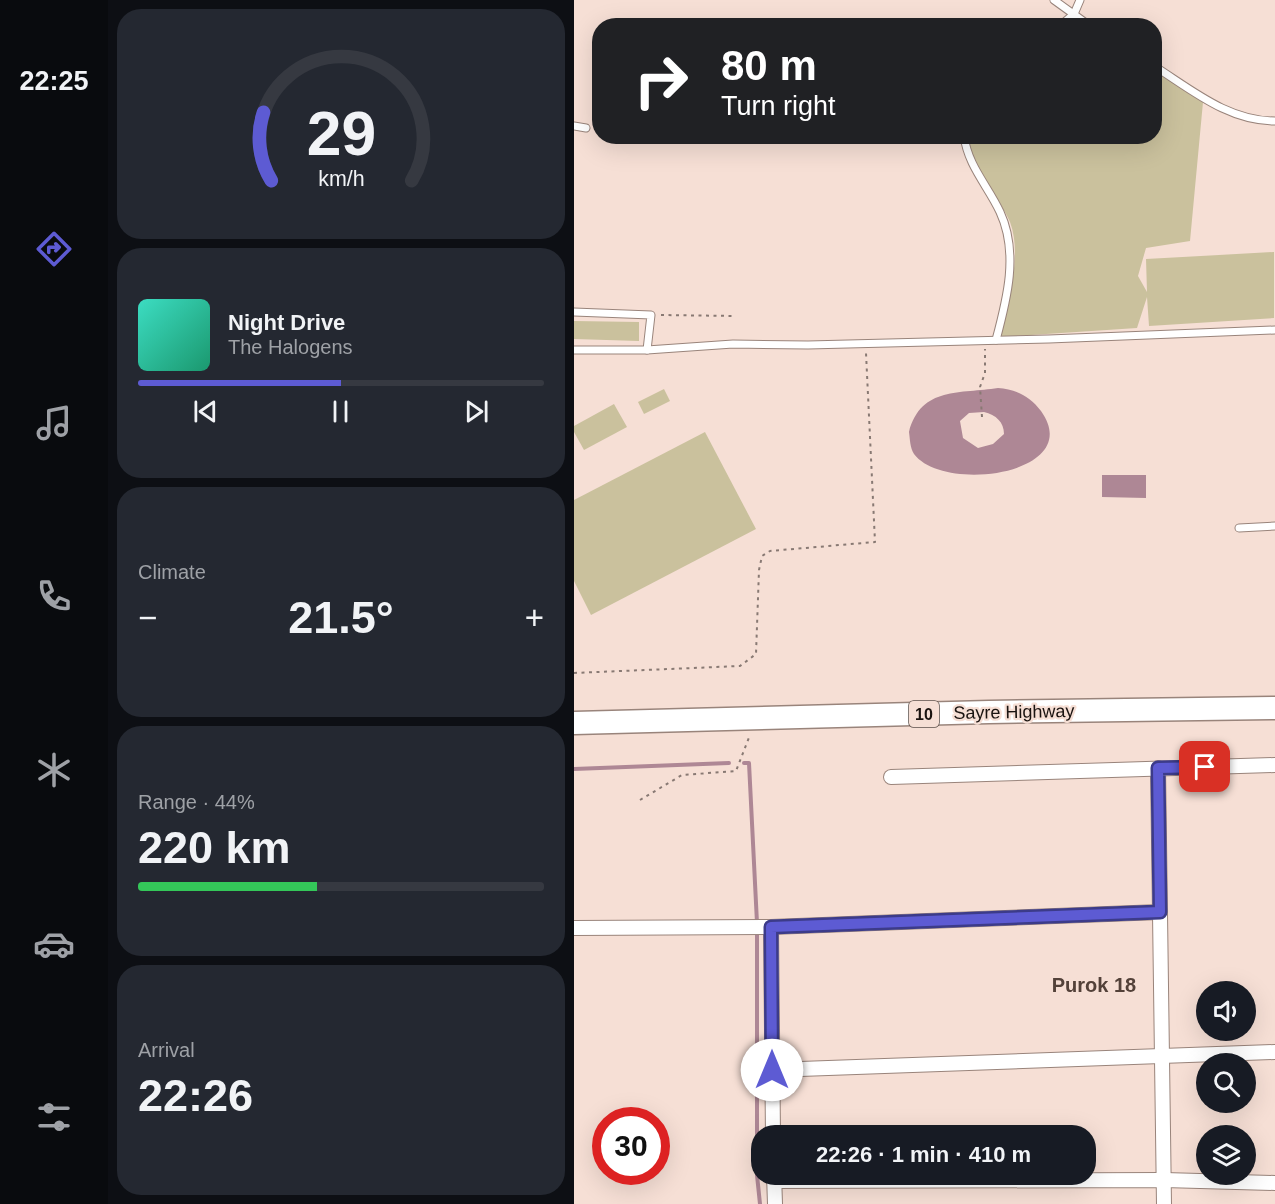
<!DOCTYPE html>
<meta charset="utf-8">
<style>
body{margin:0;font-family:Arial,sans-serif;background:#242831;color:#f1f3f6;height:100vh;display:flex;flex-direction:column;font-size:22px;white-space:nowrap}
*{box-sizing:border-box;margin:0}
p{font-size:20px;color:#9ea1a6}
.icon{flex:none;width:33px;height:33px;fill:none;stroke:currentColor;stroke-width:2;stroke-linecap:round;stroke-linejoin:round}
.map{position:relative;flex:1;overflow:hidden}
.panel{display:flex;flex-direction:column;gap:9px;padding:9px;background:#0d0f14;width:466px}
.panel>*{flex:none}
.top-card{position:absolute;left:18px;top:18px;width:570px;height:126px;border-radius:24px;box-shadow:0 6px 24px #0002;background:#202124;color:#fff;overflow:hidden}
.fabs{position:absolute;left:622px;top:981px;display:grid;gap:12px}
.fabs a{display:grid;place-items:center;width:60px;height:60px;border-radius:50%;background:#171b24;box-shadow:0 6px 24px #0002;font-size:30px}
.speed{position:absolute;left:18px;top:1107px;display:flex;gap:12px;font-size:30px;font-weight:700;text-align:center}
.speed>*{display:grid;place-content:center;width:78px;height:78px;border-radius:50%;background:#171b24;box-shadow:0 6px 24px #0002;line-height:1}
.speed .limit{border:9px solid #d22;background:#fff;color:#111}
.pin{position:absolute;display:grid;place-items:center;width:51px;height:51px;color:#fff;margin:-26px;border-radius:12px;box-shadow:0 3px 9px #0006}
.me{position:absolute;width:66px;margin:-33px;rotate:0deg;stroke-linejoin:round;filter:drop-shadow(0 0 4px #0008)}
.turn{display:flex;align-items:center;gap:21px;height:126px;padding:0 30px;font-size:27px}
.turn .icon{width:78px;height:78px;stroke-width:2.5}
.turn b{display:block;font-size:42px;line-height:51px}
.big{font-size:45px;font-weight:600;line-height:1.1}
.panel .widget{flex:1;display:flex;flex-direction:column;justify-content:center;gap:9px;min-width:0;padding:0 21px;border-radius:24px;background:#242831}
.panel .dial{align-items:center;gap:0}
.dial svg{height:156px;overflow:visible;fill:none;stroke:#363941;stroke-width:7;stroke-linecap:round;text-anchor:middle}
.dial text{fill:#f1f3f6;stroke:none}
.song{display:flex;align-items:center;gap:18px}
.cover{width:72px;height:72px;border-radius:9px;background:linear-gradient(135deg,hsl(170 70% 55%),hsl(160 70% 35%))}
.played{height:6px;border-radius:3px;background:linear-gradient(90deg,#5d5bd3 50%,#363941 50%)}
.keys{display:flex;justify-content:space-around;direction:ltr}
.heat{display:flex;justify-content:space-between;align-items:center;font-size:33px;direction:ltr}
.charge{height:9px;border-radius:4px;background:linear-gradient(90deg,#34c759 44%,#363941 0)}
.trip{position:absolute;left:177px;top:1125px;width:345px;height:60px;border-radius:24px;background:#171b24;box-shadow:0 6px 24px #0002;font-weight:600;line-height:60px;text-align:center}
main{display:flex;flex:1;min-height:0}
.dock{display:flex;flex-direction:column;width:108px;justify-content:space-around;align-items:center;background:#090b0e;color:#9ea1a6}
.dock .icon{width:42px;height:42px}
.dock .active{color:#5d5bd3}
.dock b{font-size:27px;color:#f1f3f6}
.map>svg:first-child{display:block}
.green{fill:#cac19d}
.water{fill:#ae8795;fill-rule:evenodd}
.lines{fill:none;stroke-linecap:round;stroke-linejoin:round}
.stream{stroke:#ae8795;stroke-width:4}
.service-casing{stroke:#99847b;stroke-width:9}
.minor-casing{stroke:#99847b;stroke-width:16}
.trunk-casing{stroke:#99847b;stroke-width:25}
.path{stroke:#887973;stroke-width:2;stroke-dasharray:3 4.5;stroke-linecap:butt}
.service{stroke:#fff;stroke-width:7}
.minor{stroke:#fff;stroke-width:14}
.trunk{stroke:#fff;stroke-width:22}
.route-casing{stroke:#3c3b89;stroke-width:15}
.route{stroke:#5d5bd3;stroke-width:10}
.labels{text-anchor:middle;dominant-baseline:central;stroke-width:4.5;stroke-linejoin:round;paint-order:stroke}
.shield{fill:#f6dfd5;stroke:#5c504b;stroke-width:1.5}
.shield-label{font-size:16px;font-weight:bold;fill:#1a1310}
.street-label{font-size:18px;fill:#1a1310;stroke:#f6dfd5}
.neighbourhood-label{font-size:20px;font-weight:bold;fill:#534139;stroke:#f6dfd5}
</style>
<main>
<nav class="dock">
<b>22:25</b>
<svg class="icon active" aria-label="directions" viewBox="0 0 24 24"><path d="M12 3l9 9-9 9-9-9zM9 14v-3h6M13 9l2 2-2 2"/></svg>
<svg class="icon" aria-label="music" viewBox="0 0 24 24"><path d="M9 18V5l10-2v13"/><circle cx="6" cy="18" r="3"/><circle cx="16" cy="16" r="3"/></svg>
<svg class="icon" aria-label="phone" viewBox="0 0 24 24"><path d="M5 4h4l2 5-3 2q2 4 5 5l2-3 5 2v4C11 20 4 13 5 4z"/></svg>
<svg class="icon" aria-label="climate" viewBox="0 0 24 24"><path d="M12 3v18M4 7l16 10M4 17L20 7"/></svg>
<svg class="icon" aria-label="car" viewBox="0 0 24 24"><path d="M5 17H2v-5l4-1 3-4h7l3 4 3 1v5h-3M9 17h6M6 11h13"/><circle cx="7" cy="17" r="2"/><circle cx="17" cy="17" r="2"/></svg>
<svg class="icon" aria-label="filters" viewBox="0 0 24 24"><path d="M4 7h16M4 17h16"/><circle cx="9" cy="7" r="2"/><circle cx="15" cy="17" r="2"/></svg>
</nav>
<section class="panel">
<div class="widget dial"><svg viewBox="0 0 100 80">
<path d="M14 69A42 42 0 1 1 86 69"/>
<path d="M14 69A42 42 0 0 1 10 34" stroke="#5d5bd3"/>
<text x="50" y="56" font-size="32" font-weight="700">29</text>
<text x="50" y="72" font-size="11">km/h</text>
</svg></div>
<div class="widget">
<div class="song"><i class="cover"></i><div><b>Night Drive</b><p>The Halogens</p></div></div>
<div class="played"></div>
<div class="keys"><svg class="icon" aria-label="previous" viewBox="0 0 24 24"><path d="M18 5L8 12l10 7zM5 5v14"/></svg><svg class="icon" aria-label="pause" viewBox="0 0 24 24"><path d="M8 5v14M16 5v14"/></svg><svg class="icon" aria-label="next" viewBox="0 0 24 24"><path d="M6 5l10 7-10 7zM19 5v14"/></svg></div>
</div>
<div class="widget"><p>Climate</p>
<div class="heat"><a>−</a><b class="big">21.5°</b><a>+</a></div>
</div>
<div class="widget"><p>Range · 44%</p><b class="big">220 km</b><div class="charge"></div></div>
<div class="widget"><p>Arrival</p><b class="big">22:26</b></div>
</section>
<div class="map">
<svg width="701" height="1204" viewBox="0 0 701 1204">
<rect width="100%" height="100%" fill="#f6dfd5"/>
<g class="green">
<path d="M581 69 629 102 616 241 572 248 564 276 573 292 572 259 700 252V318L575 326 573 297 563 328 427 337C433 302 449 257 436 222 428 202 391 155 391 136H580Z"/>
<path d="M0 321 65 322V341L0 339Z"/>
<path d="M90 389 96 401 70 414 64 402Z"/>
<path d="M40 404 53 427 10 450 0 432V426Z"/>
<path d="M131 432 182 529 17 615 0 581V500Z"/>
</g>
<g class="water">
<path d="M424 388C441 389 456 396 467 411 512 474 370 494 340 454 336 448 336 439 335 432 347 386 387 394 424 388ZM410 412C422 415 430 422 430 434L419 444 404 448 389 438 386 421 395 413Z"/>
<path d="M528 475H572V498L528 497Z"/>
</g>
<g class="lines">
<g class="stream">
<path d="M170 763H175L183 923"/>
<path d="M0 769 155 763"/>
<path d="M183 935V1175L186 1204"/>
</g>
<g class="service-casing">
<g id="service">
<path d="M480 0 516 26"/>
<path d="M486 26 500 14 506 0"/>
<path d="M580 66C618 90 654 121 701 121"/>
<path d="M0 126 12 128"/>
<path d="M390 136C394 166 414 186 426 212 445 253 433 299 422 340"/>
<path d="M0 312 77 315 73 350"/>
<path d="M0 350H73L159 344 234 345 475 339 701 330"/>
<path d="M665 528 701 526"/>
</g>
</g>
<g class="minor-casing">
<g id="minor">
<path d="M584 768 590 1204"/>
<path d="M317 777 701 765"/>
<path d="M197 927 199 1136"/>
<path d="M0 928 197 927 586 912"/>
<path d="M198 1070 701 1052"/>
<path d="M200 1174 201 1204"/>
<path d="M200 1181 590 1180 701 1183"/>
</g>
</g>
<g class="trunk-casing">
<path id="trunk" d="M0 723 415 712 701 708"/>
</g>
<g class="path">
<path d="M87 315 162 316"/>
<path d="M408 417 406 387 411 373V349"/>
<path d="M0 673 166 666 182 654 185 570 188 556 196 551 301 542 292 353"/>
<path d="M66 800 108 775 162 771 176 735"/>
</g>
<use href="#service" class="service"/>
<use href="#minor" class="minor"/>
<use href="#trunk" class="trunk"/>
</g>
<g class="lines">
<g class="route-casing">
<path id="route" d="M198 1070 197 927 586 912 584 768 631 767"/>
</g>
<use href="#route" class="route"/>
</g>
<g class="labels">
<rect class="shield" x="335" y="701" width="30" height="26" rx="4.5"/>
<g class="shield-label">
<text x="350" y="714">10</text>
</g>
<g class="street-label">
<text transform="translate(440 712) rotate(-1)">Sayre Highway</text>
</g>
<g class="neighbourhood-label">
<text x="520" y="985">Purok 18</text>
</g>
</g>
</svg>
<div class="fabs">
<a><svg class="icon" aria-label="sound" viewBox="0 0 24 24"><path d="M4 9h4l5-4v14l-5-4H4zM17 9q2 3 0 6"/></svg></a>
<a><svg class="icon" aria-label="search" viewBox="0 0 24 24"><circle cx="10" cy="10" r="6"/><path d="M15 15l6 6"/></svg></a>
<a><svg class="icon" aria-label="layers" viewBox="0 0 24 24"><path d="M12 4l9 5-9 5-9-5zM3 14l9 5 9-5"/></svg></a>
</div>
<div class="speed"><div class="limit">30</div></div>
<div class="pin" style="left:631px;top:767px;background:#d93025"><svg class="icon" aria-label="arrive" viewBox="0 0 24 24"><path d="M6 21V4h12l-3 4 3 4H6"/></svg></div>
<svg class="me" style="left:198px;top:1070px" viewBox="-20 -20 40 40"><circle r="19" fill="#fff"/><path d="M0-13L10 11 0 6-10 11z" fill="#5d5bd3"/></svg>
<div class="trip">22:26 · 1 min · 410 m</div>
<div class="top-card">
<div class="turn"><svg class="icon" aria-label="right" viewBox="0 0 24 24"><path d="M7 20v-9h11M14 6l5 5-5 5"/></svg><div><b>80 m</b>Turn right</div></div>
</div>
</div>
</main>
